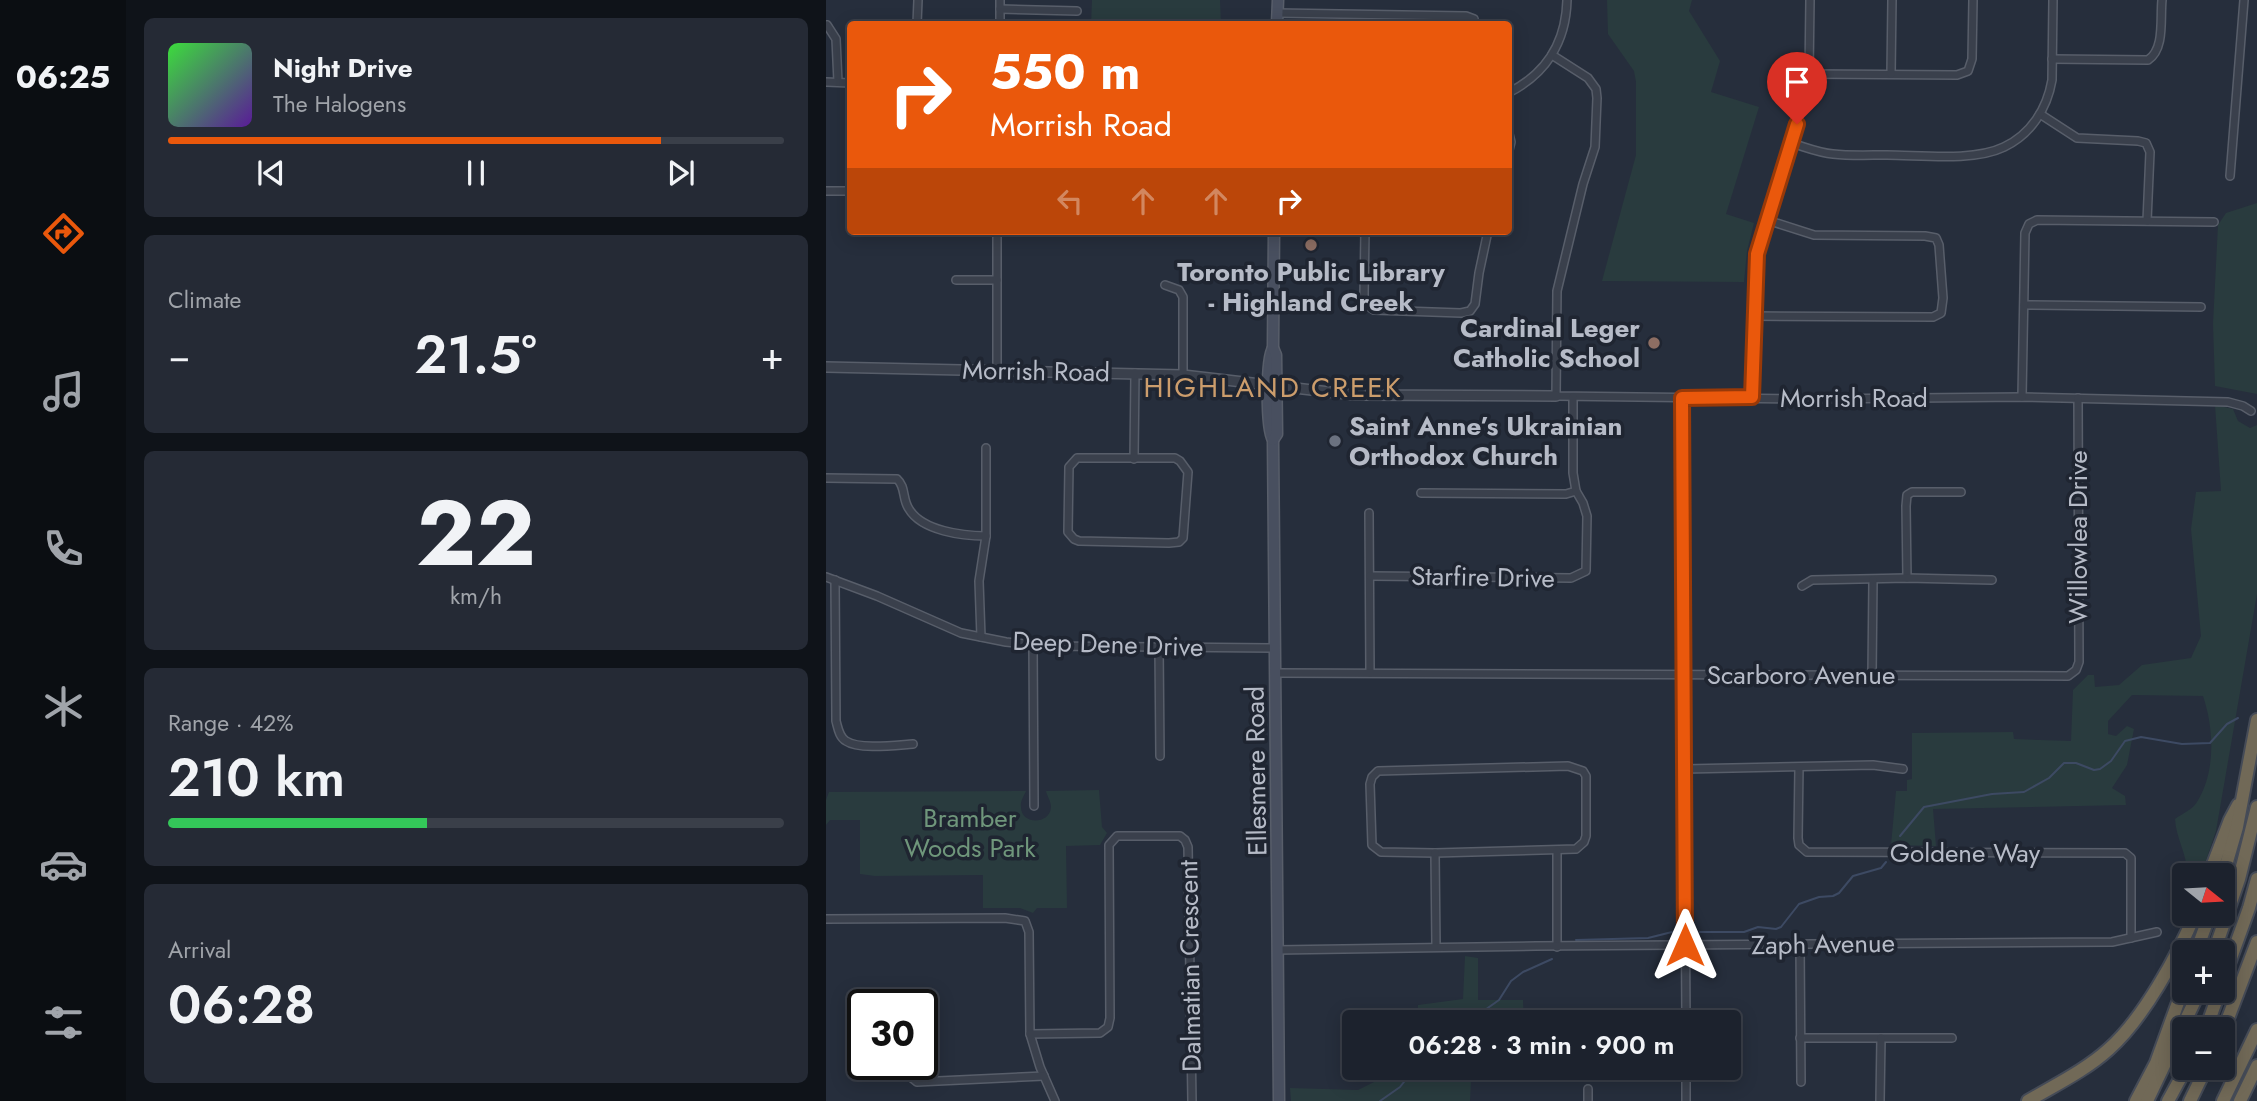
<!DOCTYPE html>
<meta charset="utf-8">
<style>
body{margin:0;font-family:Jost,sans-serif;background:#252a35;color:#f1f3f6;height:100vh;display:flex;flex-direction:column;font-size:26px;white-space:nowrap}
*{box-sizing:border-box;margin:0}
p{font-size:23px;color:#a0a4aa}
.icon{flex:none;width:38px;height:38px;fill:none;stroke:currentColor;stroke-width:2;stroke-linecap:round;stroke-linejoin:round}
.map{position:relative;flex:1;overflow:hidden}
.side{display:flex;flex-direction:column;gap:18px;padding:18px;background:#0f1319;width:700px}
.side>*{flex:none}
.banner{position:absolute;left:21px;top:21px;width:665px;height:214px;border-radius:7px;box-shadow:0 4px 18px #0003,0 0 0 2px #3a3f49;background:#ea580c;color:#fff;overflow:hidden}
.needle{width:46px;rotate:108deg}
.tools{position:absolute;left:1346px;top:863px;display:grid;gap:14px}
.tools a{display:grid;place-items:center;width:63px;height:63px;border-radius:7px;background:#1c222d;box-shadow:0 4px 18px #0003,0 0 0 2px #3a3f49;font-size:35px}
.speed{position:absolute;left:21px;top:989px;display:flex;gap:14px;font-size:35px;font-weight:700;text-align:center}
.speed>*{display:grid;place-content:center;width:91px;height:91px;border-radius:50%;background:#1c222d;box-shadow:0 4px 18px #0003,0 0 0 2px #3a3f49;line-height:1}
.speed .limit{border:4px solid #111;border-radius:10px;background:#fff;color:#111}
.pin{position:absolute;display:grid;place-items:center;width:60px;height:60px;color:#fff;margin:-72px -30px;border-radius:50% 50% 50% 0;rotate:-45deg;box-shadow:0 0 7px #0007}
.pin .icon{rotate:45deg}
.me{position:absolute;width:77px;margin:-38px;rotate:0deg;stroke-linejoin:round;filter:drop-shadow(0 0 5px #0008)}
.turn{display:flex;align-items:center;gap:24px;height:147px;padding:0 28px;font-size:32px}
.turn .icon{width:91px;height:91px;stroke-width:2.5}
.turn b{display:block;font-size:49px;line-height:60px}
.lanes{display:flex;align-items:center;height:66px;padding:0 28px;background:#0003;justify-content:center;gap:35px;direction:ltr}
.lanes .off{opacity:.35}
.big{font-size:52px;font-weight:600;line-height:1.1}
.side .widget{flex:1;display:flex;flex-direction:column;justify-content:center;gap:10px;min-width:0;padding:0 24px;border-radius:10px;background:#252a35}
.side .dial{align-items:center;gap:0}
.dial b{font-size:91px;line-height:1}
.song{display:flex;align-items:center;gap:21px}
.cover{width:84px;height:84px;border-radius:10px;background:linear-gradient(135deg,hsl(120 70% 55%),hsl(270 70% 35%))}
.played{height:7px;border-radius:4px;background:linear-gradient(90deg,#ea580c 80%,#3a3f49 80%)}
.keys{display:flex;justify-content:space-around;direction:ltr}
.heat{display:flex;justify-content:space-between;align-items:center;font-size:38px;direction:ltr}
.charge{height:10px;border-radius:5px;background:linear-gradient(90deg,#34c759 42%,#3a3f49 0)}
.trip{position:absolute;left:516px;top:1010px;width:399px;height:70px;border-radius:7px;background:#1c222d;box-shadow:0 4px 18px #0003,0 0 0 2px #3a3f49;font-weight:600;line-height:70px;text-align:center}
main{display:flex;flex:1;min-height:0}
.tab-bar{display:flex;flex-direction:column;width:126px;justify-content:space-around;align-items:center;background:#0b0e12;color:#a0a4aa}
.tab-bar .icon{width:49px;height:49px}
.tab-bar .current{color:#ea580c}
.tab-bar b{font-size:32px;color:#f1f3f6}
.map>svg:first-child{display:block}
.green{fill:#293b3e}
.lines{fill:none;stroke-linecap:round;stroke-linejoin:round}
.stream{stroke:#3d4a63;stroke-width:2}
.minor-casing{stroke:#585e6a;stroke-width:10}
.tertiary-casing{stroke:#585e6a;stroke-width:12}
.secondary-casing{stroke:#585e6a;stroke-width:13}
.motorway-casing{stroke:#454b57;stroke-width:16}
.minor{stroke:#3a404c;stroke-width:7}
.tertiary{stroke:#3a404c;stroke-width:9}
.secondary{stroke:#484f5f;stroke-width:10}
.motorway{stroke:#716957;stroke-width:12}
.route-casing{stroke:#983908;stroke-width:18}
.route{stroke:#ea580c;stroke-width:12}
.education-dot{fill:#8d6e63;stroke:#1f2531;stroke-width:2.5}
.worship-dot{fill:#6b7280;stroke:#1f2531;stroke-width:2.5}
.labels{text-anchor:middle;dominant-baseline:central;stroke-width:7;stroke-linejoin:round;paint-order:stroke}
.poi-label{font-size:26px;font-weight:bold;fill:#b6bbc7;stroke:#1f2531}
.street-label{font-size:26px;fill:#b6bbc7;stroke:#1f2531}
.park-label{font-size:26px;fill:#6f967b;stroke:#1f2531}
.neighbourhood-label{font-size:28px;letter-spacing:2px;fill:#cc9d6c;stroke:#1f2531}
</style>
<main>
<nav class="tab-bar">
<b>06:25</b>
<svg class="icon current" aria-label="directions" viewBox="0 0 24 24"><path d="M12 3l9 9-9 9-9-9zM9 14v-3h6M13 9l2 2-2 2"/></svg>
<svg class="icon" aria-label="music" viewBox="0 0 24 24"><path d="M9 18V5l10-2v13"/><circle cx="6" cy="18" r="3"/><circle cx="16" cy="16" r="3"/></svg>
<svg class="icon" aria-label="phone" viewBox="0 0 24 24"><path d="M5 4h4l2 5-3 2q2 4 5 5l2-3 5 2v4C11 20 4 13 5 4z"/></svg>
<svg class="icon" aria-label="climate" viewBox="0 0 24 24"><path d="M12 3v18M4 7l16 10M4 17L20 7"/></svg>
<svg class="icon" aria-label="car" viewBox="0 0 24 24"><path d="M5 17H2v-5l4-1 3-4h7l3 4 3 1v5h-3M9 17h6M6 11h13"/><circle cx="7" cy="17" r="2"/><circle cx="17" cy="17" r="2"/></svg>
<svg class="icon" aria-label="filters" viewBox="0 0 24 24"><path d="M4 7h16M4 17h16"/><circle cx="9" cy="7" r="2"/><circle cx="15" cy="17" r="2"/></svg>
</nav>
<section class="side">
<div class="widget">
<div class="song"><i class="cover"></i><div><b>Night Drive</b><p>The Halogens</p></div></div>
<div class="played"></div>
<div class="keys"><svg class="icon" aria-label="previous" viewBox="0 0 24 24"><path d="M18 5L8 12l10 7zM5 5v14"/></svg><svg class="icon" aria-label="pause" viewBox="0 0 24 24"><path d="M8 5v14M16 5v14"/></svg><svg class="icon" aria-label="next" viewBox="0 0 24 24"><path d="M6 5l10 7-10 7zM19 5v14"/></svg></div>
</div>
<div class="widget"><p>Climate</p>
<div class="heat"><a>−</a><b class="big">21.5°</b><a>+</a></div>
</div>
<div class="widget dial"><b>22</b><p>km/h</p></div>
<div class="widget"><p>Range · 42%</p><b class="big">210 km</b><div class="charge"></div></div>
<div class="widget"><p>Arrival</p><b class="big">06:28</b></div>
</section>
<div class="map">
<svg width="1431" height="1101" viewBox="0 0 1431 1101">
<rect width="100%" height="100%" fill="#262e3c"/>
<g class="green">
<path d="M266 0H394L395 24H265Z"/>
<path d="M781 0H866L863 11 894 61 885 92 933 107 900 214 928 223 921 251 918 282 776 281 810 155V82L808 71 782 34Z"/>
<path d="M1431 203V394L1389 386 1387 324 1392 225 1400 213Z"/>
<path d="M1389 405 1407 409 1412 421 1424 428 1431 425V594L1390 831 1375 875H1361C1362 855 1350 839 1349 819 1356 814 1367 809 1371 802 1390 772 1388 728 1377 696L1306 695 1282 721V734L1290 736 1301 726 1308 729 1301 765 1286 788 1299 796 1300 805 1107 809 1110 846 1065 845 1070 791H1081V780L1086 779V733L1187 732 1188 739 1245 741 1247 690 1262 675H1268L1269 687 1293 685 1316 665 1365 658 1375 636 1365 529 1370 492 1395 491Z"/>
<path d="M273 790 276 827 281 833 274 845 240 846 241 908H211L207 913 194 908H157V875L49 876 34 874V820H4L0 825V800L3 792 200 791C198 796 194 801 195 807 195 825 224 825 225 807 225 801 221 796 220 791Z"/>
<path d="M639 956 652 958V1000H697L698 1022H591L592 1005 637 999Z"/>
<path d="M568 1068H802V1082L645 1081 644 1101H465L464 1088 532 1090 568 1072Z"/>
</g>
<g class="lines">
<g class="stream">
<path d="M1074 836 1098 807 1166 794 1198 792 1223 778 1238 763H1250L1268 770 1274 769 1285 761 1299 741 1315 737 1356 744 1384 743 1401 724 1412 718"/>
<path d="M874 932H918L932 927 950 929 955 927 973 904 993 897 1007 896 1013 893 1027 876 1055 868 1060 862"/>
<path d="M750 940 822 938 846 932"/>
<path d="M642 1022 673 1000 685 981 697 972 726 959"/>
<path d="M554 1101 574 1087 589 1068"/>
</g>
<g class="minor-casing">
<g id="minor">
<path d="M174 9 251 11"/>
<path d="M451 13 640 16 648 19"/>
<path d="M91 24 92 0"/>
<path d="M174 24V0"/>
<path d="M1 25 10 39 12 82"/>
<path d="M726 55 762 78 770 89 771 98 769 147 757 184 731 291 730 396 985 399 1196 397 1402 402 1417 406 1425 411"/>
<path d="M1226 59 1322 60C1339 49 1334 19 1336 0"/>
<path d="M983 74 1131 75 1142 71 1146 59 1147 0"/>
<path d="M1065 74 1066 0"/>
<path d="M0 82 24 83"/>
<path d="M682 93C720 74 740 42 741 0"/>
<path d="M1214 114 1251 138 1312 141 1320 143 1324 152 1321 221"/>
<path d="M682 130 685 142 682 154"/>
<path d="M965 143C979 147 993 153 1007 154 1024 156 1043 155 1061 155 1094 155 1147 162 1178 147 1205 134 1221 109 1226 80L1227 0"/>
<path d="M1404 176 1418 0"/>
<path d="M0 191H24"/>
<path d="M539 231 538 297 539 304 548 310 635 313 644 311 649 304 653 273 662 231"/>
<path d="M130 280H171"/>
<path d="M339 285 353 290 357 297V375"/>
<path d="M1198 305 1375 307"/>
<path d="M928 316 1107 317 1115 313 1117 298 1113 245 1110 238 1099 236 988 235 941 220"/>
<path d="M171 371V231"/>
<path d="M926 397 929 265 933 243 979 96 983 74 984 0"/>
<path d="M1196 397 1199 233 1203 224 1211 220 1388 222"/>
<path d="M856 398 860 1022"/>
<path d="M251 458H349L354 461 362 472 357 538 353 542 343 543 253 541 248 539 242 532 243 467Z"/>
<path d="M308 459 309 373"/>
<path d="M0 478 71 479C80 487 76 499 83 509 96 531 137 536 160 536"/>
<path d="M595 493 740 494 750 491"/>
<path d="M543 513 544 673"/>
<path d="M544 576 745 578 760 571 761 516 757 503 750 491 747 473V397"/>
<path d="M0 577 51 596 135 633 180 642 218 646 449 648"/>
<path d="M1081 578 1080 506 1081 495 1086 492H1135"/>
<path d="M9 580 10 721C12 728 13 737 20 741 33 750 71 745 87 744"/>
<path d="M976 586 986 580 1081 578 1166 580"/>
<path d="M155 637 153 581 160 536V448"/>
<path d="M207 645 208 806"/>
<path d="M333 647 334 756"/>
<path d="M450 673 1242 676 1250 670 1253 662 1252 398"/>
<path d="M1046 675 1047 580"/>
<path d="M742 766 757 771 760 776V836L758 842 750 849 609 853 555 852 546 845 544 784 546 777 552 771Z"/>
<path d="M973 767 972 838 973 845 981 852 1299 853 1305 858V938"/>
<path d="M859 769 1047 765 1077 769"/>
<path d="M731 851V947"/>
<path d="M609 853 610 947"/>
<path d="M0 919 179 918 199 921 203 932 204 1034 214 1067 229 1101"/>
<path d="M974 945 975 1082"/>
<path d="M451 950 710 946 1286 942 1331 932"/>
<path d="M96 1011 109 1012"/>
<path d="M204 1034 274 1033 282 1027 284 1018 283 845 291 836H354L359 840 362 847 366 1101"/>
<path d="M974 1038H1126"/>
<path d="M84 1064 86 1078 91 1082 218 1076"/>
<path d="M860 1068V1101"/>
<path d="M762 1101V1089"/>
<path d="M1054 1101 1055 1038"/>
</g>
</g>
<g class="tertiary-casing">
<path id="tertiary" d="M0 367 357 375 529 395 730 396"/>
</g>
<g class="secondary-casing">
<g id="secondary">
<path d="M451 24 452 0"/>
<path d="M447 348C440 359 440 428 447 440L453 1101"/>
<path d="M447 440 451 434 450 355 447 348 448 231"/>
</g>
</g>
<g class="motorway-casing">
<g id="motorway">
<path d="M1383 875 1404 820 1412 805"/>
<path d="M1396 879 1411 827 1431 720"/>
<path d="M1370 952 1384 914"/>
<path d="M1388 952 1413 879 1431 807"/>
<path d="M1396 983 1423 908 1431 879"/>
<path d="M1380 1029 1394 990"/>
<path d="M1396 1034 1431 942"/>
<path d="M1202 1101C1229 1085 1260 1070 1283 1049 1317 1019 1352 955 1369 914"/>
<path d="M1310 1101 1330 1063 1358 986"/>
<path d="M1321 1101 1374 990"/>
<path d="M1342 1101 1360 1068"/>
<path d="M1364 1101 1380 1068"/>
<path d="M1397 1101 1431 1030"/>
<path d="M1414 1101 1431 1066"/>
</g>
</g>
<use href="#minor" class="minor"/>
<use href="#tertiary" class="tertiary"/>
<use href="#secondary" class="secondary"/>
<use href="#motorway" class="motorway"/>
</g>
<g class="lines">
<g class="route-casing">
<path id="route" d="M859 945 856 398 926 397 931 254 971 124"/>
</g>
<use href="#route" class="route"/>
</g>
<g class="education-dot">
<circle cx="485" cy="245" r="7"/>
<circle cx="828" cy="343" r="7"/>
</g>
<circle class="worship-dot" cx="509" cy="441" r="7"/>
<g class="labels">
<g class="poi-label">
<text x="485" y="272">Toronto Public Library<tspan x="485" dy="30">- Highland Creek</tspan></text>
<text x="814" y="328" text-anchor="end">Cardinal Leger<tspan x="814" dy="30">Catholic School</tspan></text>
<text x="523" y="426" text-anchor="start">Saint Anne’s Ukrainian<tspan x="523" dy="30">Orthodox Church</tspan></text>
</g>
<g class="street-label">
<text transform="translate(210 371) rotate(1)">Morrish Road</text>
<text x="1028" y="398">Morrish Road</text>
<text transform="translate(1252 537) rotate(-90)">Willowlea Drive</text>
<text transform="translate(657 577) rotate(1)">Starfire Drive</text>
<text transform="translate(282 644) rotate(2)">Deep Dene Drive</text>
<text x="975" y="675">Scarboro Avenue</text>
<text transform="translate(430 771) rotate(-91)">Ellesmere Road</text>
<text x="1139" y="853">Goldene Way</text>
<text transform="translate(997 944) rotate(-1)">Zaph Avenue</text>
<text transform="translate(364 966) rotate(-91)">Dalmatian Crescent</text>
</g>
<g class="park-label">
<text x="144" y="818">Bramber<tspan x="144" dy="30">Woods Park</tspan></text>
</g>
<g class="neighbourhood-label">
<text x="447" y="387">HIGHLAND CREEK</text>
</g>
</g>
</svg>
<div class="tools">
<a><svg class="needle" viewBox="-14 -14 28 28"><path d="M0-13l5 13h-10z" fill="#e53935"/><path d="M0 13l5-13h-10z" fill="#a0a4aa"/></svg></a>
<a>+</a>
<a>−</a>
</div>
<div class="speed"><div class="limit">30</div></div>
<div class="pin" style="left:971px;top:124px;background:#d93025"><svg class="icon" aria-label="arrive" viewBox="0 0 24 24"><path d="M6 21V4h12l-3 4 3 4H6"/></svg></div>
<svg class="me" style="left:859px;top:945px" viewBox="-20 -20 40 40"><path d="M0-17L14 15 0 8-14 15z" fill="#ea580c" stroke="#fff" stroke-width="4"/></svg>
<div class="trip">06:28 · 3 min · 900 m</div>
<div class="banner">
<div class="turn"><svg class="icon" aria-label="right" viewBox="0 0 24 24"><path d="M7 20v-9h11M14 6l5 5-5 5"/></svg><div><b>550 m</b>Morrish Road</div></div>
<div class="lanes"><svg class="icon off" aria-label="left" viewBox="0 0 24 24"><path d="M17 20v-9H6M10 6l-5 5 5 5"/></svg><svg class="icon off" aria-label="ahead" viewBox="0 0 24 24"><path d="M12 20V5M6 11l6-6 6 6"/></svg><svg class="icon off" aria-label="ahead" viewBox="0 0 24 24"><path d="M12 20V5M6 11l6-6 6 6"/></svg><svg class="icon" aria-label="right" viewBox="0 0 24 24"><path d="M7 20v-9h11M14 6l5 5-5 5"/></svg></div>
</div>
</div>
</main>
